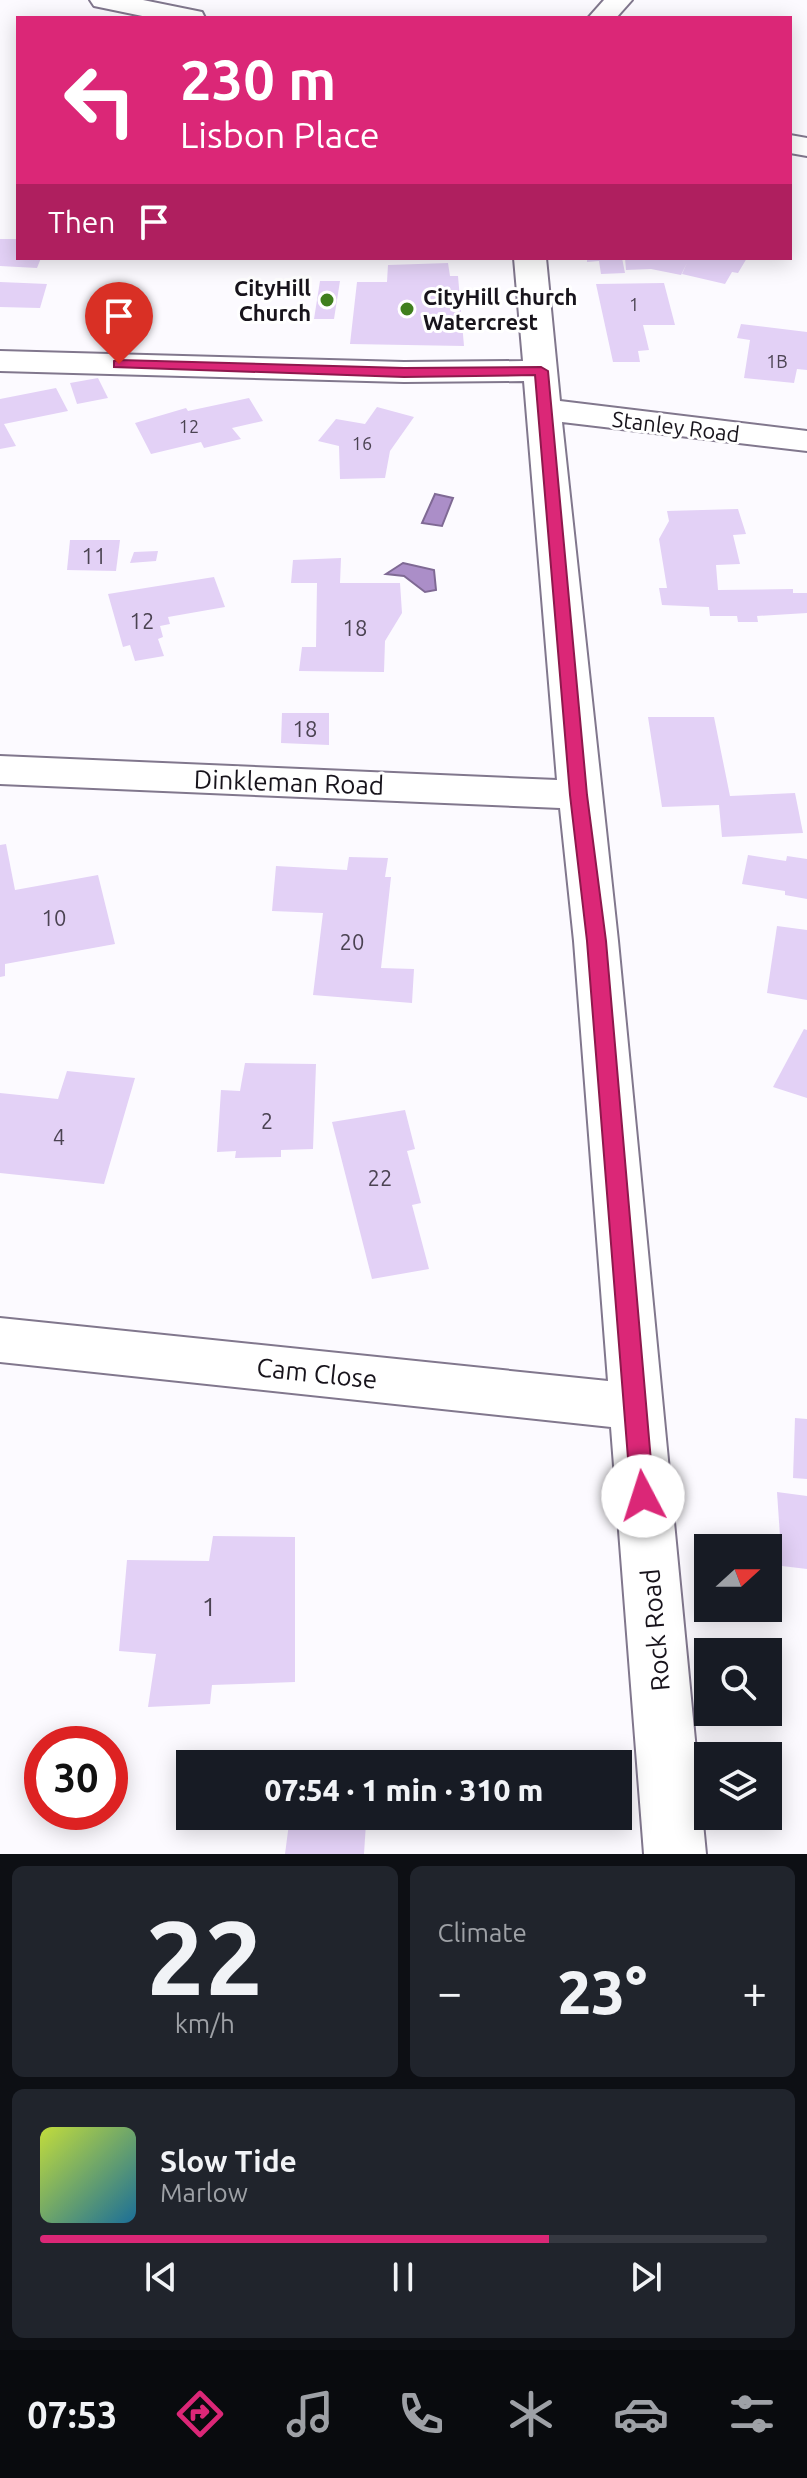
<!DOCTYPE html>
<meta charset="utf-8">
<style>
body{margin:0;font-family:Ubuntu,sans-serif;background:#20242c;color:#f1f3f6;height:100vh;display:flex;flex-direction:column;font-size:30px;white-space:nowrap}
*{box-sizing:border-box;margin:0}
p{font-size:26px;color:#9ea1a6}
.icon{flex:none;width:44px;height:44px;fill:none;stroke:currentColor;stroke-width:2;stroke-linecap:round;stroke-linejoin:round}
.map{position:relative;height:1854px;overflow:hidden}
.panel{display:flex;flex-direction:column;gap:12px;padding:12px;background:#0d0f14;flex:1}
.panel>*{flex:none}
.hud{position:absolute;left:16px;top:16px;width:776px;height:244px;border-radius:0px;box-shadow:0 4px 20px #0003;background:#db2777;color:#fff;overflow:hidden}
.needle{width:52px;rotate:69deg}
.controls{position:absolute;left:694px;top:1534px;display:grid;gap:16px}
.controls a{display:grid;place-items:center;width:88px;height:88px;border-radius:0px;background:#171b24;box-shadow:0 4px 20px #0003;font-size:40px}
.speed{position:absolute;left:24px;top:1726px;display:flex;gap:16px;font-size:40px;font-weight:700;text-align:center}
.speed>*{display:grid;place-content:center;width:104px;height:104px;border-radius:50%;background:#171b24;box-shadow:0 4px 20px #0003;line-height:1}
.speed .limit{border:12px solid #d22;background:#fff;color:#111}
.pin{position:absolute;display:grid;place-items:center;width:68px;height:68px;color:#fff;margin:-82px -34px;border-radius:50% 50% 50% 0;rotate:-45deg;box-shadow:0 0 8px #0007}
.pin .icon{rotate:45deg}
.me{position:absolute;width:88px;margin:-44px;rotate:355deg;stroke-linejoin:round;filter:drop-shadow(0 0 6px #0008)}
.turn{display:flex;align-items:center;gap:28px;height:168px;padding:0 32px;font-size:36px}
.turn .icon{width:104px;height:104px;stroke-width:2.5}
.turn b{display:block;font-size:56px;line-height:68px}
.then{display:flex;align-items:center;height:76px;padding:0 32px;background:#0003;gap:16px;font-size:30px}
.big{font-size:60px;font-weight:800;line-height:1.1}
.panel .tile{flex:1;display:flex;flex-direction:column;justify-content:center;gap:12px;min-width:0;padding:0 28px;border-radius:12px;background:#20242c}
.panel .dial{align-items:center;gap:0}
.dial b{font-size:104px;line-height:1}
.song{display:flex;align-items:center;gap:24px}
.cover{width:96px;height:96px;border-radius:12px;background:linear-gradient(135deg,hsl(70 70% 55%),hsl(200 70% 35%))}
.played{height:8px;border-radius:4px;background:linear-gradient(90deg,#db2777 70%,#363941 70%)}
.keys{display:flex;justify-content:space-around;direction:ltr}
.heat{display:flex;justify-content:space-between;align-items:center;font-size:44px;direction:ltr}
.panel .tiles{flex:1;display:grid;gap:12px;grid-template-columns:1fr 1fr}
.tile:last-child{grid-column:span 2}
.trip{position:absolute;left:176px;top:1750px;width:456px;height:80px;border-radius:0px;background:#171b24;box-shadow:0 4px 20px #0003;font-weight:800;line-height:80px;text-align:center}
.dock{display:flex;height:128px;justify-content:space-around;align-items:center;background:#090b0e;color:#9ea1a6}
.dock .icon{width:56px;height:56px}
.dock .selected{color:#db2777}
.dock b{font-size:36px;color:#f1f3f6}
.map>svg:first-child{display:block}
.water{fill:#ab8ec8;stroke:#7f6994;stroke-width:2}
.building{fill:#e3d1f6}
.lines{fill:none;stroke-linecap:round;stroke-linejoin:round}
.minor-casing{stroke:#81778d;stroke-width:4}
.minor{fill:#fff;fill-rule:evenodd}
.route{fill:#db2777;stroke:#8e194d;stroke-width:2}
.poi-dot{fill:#407f1e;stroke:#fff;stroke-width:3}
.labels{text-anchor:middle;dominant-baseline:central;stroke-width:6;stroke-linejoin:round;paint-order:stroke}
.far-number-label{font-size:18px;fill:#4b4352}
.far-poi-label{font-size:22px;font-weight:bold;fill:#18141c;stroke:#fff;text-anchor:end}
.far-street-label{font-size:22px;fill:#18141c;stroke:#fff}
.number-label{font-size:22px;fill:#4b4352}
.street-label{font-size:26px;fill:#18141c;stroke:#fff}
.near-number-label{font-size:26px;fill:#4b4352}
</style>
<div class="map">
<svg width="807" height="1854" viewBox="0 0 807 1854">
<rect width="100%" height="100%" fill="#fcfaff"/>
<g class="water">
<path d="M435 494 453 498 442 526 422 523Z"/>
<path d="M403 563 434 570 436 590 425 592 404 576 386 574Z"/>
</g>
<g class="building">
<path d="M0 239H18V258H41L37 268 0 266Z"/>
<path d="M587 258H622L625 273 601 274 599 261 587 262Z"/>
<path d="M625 258H747L738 273 732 272 725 284 682 274 687 263 681 275 651 269 626 270Z"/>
<path d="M448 263 450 276H458L464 346 350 344 357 282H387L388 265Z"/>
<path d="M320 281H340L334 319H314Z"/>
<path d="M0 282 47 284 40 308 0 307Z"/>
<path d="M664 283 675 325H643L649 350 638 351 640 362H613L596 284Z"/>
<path d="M741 324 807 332V370L797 369 794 383 744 378 750 340 737 338Z"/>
<path d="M98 378 108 398 77 404 70 383Z"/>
<path d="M56 388 68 411 4 424 16 446 0 449V399Z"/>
<path d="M249 398 263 421 232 428 241 439 204 448 201 442 151 454 135 423 186 408 188 411Z"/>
<path d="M377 407 414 417 390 451 385 478 340 479 339 446 318 441 336 419 365 424Z"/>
<path d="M738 509 746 534 733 535 740 564 716 565 718 590 793 589V593H807V613L757 616 758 622H738L737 616H710L709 607 662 605 659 588H667L659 539 669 521 667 511Z"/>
<path d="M70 540H120L116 571 67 570Z"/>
<path d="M158 551 156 561 130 563 134 552Z"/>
<path d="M341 558 340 583H400L402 613 385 641 384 672 299 671 302 647H316L317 583H291L293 560Z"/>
<path d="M214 577 225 607 168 617 170 624 160 626 163 637 158 639 164 656 135 661 130 645 123 647 108 594Z"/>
<path d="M282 713H329V745L281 743Z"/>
<path d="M648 717H714L730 796 795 793 803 833 722 837 719 805 662 807Z"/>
<path d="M6 844 15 890 98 875 115 944 5 964V976L0 977V845Z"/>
<path d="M748 855 786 861 787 856 807 859V899L785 895V891L742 884Z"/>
<path d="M349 857 388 858 385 877H391L381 968 414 969 412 1003 313 995 323 913 272 911 276 866 347 870Z"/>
<path d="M777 926 807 930V1000L767 993Z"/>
<path d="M804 1029 807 1030V1098L773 1087Z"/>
<path d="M245 1063 316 1064 313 1149 281 1150V1157L235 1158 236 1151 217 1152 221 1090 240 1091Z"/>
<path d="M67 1071 135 1078 104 1184 0 1173V1093L58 1099Z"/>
<path d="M405 1110 415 1149 407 1151 421 1203 412 1205 429 1269 372 1279 332 1122Z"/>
<path d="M795 1418 807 1419V1479L793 1478Z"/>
<path d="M777 1492 807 1496V1569L782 1566Z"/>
<path d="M213 1536 295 1537V1682L212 1685 210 1704 148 1707 156 1654 119 1651 127 1560 209 1561Z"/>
<path d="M290 1816H330L366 1823 364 1854H285Z"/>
</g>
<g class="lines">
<g class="minor-casing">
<g id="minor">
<path d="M90 0H143L202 12 205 18H152L94 6Z"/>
<path d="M604 0H632L616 18H588Z"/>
<path d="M790 135 807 138V156L790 153Z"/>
<path d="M514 258H546L560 401 807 431V451L562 422 618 941 706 1854H644L611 1427 0 1362V1318L608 1381 574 941 560 808 0 784V756L557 780 524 381 404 382 0 371V351L404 362 523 361Z"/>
</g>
</g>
<use href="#minor" class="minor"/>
</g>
<path class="route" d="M119 360 404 368 541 367 548 371 587 795 606 941 654 1496 651 1503 643 1506 635 1503 631 1496 587 941 570 795 535 375 404 377 114 367V361Z"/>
<g class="poi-dot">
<circle cx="327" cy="300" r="8"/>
<circle cx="407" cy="309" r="8"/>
</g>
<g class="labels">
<g class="far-number-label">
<text x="634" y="304">1</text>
<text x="777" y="361">1B</text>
<text x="189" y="426">12</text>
<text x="362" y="443">16</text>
</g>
<g class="far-poi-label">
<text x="311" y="287">CityHill<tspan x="311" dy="25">Church</tspan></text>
<text x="423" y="296" text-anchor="start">CityHill Church<tspan x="423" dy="25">Watercrest</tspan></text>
</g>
<g class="far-street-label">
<text transform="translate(676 426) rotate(7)">Stanley Road</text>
</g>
<g class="number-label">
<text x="94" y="555">11</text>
<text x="142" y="620">12</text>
<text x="355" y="627">18</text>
<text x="305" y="728">18</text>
<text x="54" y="917">10</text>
<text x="352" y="941">20</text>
<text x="267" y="1120">2</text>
<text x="59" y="1136">4</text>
<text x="380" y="1177">22</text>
</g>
<g class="street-label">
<text transform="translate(289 782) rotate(2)">Dinkleman Road</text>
<text transform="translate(317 1373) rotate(6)">Cam Close</text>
<text transform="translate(655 1630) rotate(-95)">Rock Road</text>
</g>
<g class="near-number-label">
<text x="209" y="1606">1</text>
</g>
</g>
</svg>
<div class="controls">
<a><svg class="needle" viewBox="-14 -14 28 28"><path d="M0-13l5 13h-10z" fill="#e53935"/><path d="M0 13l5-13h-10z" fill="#9ea1a6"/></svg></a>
<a><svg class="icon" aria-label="search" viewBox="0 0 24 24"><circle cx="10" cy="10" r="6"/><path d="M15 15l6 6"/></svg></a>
<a><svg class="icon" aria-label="layers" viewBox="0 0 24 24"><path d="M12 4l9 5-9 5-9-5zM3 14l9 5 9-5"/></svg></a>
</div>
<div class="speed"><div class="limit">30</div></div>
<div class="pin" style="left:119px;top:364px;background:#d93025"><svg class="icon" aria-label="arrive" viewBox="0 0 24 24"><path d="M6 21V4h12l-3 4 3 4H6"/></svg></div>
<svg class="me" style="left:643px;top:1496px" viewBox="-20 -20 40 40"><circle r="19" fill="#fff"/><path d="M0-13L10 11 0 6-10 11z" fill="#db2777"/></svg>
<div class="trip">07:54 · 1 min · 310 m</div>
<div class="hud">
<div class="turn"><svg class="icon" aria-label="left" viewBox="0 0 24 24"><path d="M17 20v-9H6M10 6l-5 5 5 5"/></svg><div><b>230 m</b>Lisbon Place</div></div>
<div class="then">Then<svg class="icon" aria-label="arrive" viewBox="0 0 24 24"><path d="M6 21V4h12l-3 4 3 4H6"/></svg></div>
</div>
</div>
<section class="panel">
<div class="tiles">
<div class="tile dial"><b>22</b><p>km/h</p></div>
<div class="tile"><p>Climate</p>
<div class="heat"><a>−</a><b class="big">23°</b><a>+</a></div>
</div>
<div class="tile">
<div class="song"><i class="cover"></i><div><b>Slow Tide</b><p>Marlow</p></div></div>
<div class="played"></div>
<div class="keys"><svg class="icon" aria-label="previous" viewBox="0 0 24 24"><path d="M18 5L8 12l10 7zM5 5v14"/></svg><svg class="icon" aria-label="pause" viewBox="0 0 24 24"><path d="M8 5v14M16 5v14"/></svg><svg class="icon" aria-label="next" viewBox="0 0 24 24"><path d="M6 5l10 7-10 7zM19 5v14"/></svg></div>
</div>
</div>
</section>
<nav class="dock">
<b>07:53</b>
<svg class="icon selected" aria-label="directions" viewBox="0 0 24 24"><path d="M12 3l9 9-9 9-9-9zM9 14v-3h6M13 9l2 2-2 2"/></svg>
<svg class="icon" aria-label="music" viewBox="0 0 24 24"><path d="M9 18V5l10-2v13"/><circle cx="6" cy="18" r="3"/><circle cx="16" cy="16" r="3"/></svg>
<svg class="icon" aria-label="phone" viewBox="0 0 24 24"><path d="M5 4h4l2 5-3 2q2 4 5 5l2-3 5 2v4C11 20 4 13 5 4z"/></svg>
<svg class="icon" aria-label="climate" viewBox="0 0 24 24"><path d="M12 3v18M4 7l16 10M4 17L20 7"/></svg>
<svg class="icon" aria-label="car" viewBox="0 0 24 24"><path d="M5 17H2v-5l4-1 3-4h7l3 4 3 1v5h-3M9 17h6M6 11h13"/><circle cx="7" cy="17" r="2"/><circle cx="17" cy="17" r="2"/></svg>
<svg class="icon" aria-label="filters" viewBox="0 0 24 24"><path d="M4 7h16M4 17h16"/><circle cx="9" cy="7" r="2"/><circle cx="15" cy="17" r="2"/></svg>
</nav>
